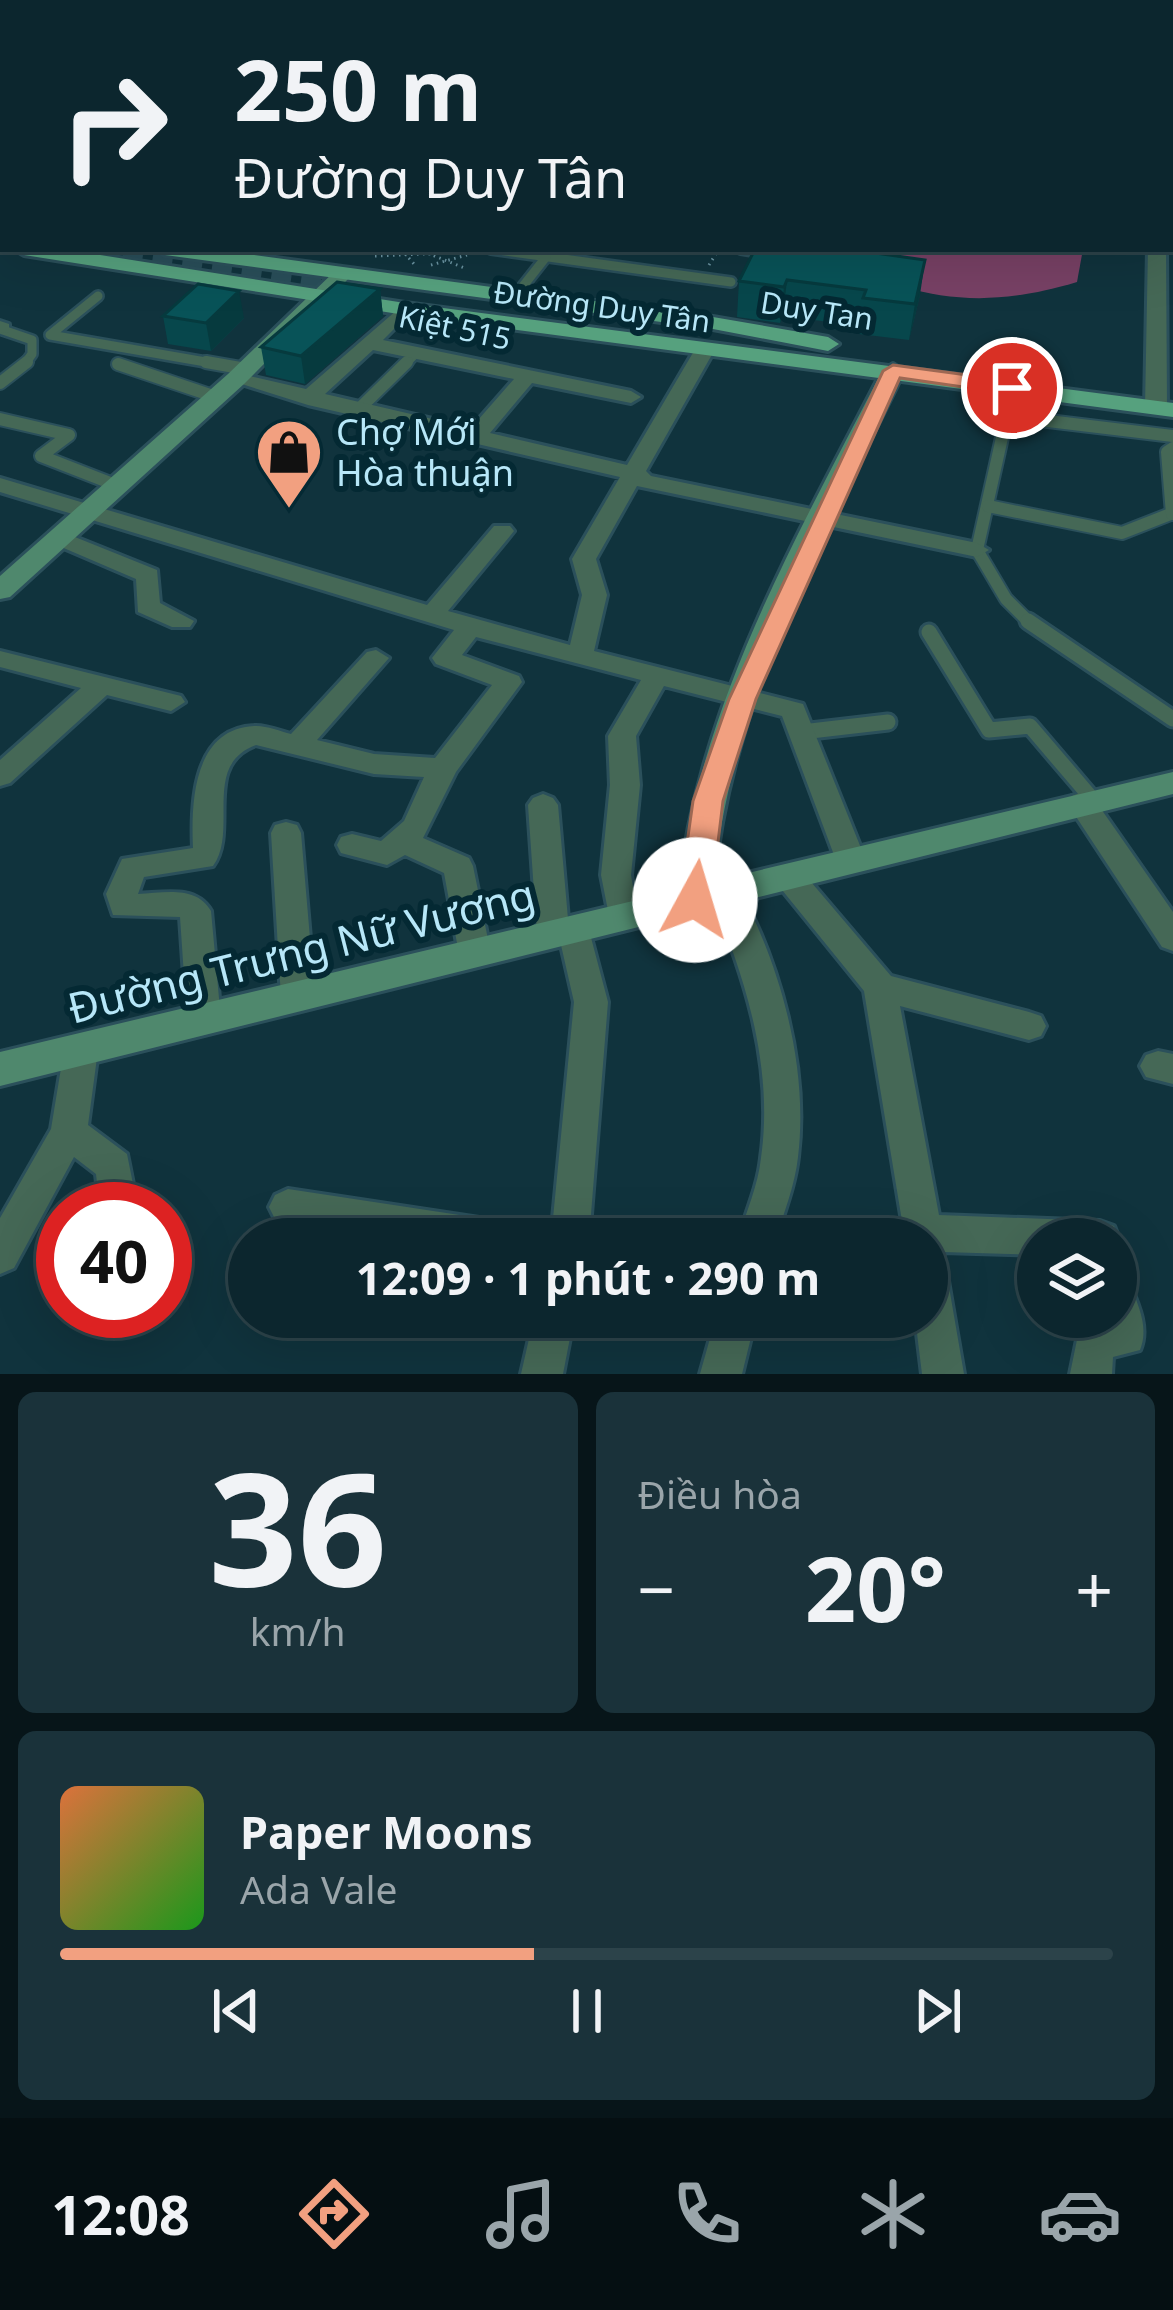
<!DOCTYPE html>
<html lang="vi">
<meta charset="utf-8">
<style>
body{margin:0;font-family:"Noto Sans",sans-serif;background:#1a323a;color:#f1f3f6;height:100vh;display:flex;flex-direction:column;font-size:45px;white-space:nowrap}
*{box-sizing:border-box;margin:0}
p{font-size:39px;color:#9aa5aa}
.icon{flex:none;width:66px;height:66px;fill:none;stroke:currentColor;stroke-width:2;stroke-linecap:round;stroke-linejoin:round}
.map{position:relative;height:1374px;overflow:hidden}
.details{display:flex;flex-direction:column;gap:18px;padding:18px;background:#071519;flex:1}
.details>*{flex:none}
.guide{position:absolute;left:0px;top:0px;width:1173px;height:252px;box-shadow:0 12px 48px #0002,0 0 0 3px #2c434a;background:#0c262e;color:#f1f3f6;overflow:hidden}
.tools{position:absolute;left:1017px;top:1218px;display:grid;gap:24px}
.tools a{display:grid;place-items:center;width:120px;height:120px;border-radius:50%;background:#0c262e;box-shadow:0 12px 48px #0002,0 0 0 3px #2c434a;font-size:60px}
.speed{position:absolute;left:36px;top:1182px;display:flex;gap:24px;font-size:60px;font-weight:700;text-align:center}
.speed>*{display:grid;place-content:center;width:156px;height:156px;border-radius:50%;background:#0c262e;box-shadow:0 12px 48px #0002,0 0 0 3px #2c434a;line-height:1}
.speed .limit{border:18px solid #d22;background:#fff;color:#111}
.pin{position:absolute;display:grid;place-items:center;width:102px;height:102px;color:#fff;margin:-51px;border:6px solid #fff;border-radius:50%;box-shadow:0 3px 12px #0007}
.me{position:absolute;width:132px;margin:-66px;rotate:6deg;stroke-linejoin:round;filter:drop-shadow(0 0 9px #0008)}
.turn{display:flex;align-items:center;gap:42px;height:252px;padding:0 36px;font-size:54px}
.turn .icon{width:156px;height:156px;stroke-width:2.5}
.turn b{display:block;font-size:84px;line-height:102px}
.big{font-size:90px;font-weight:700;line-height:1.1}
.details .card{flex:1;display:flex;flex-direction:column;justify-content:center;gap:18px;min-width:0;padding:0 42px;border-radius:18px;background:#1a323a}
.details .dial{align-items:center;gap:0}
.dial b{font-size:156px;line-height:1}
.song{display:flex;align-items:center;gap:36px}
.cover{width:144px;height:144px;border-radius:18px;background:linear-gradient(135deg,hsl(20 70% 55%),hsl(120 70% 35%))}
.played{height:12px;border-radius:6px;background:linear-gradient(90deg,#f2a080 45%,#2c434a 45%)}
.keys{display:flex;justify-content:space-around;direction:ltr}
.heat{display:flex;justify-content:space-between;align-items:center;font-size:66px;direction:ltr}
.details .tiles{flex:1;display:grid;gap:18px;grid-template-columns:1fr 1fr}
.card:last-child{grid-column:span 2}
.trip{position:absolute;left:228px;top:1218px;width:720px;height:120px;border-radius:60px;background:#0c262e;box-shadow:0 12px 48px #0002,0 0 0 3px #2c434a;font-weight:700;line-height:120px;text-align:center}
.tab-bar{display:flex;height:192px;justify-content:space-around;align-items:center;background:#050f12;color:#9aa5aa}
.tab-bar .icon{width:84px;height:84px}
.tab-bar .current{color:#f2a080}
.tab-bar b{font-size:54px;color:#f1f3f6}
.map>svg:first-child{display:block}
.green{fill:#784165}
.lines{fill:none;stroke-linecap:round;stroke-linejoin:round}
.primary-tunnel{stroke:#294e59;stroke-width:20;stroke-dasharray:20 10;stroke-linecap:butt}
.lane-far2-casing{stroke:#2b505b;stroke-width:14}
.lane-far1-casing{stroke:#2b505b;stroke-width:16}
.lane-casing{stroke:#2b505b;stroke-width:21}
.street-casing{stroke:#2b505b;stroke-width:6}
.secondary-casing{stroke:#2b505b;stroke-width:6}
.primary-casing{stroke:#2b505b;stroke-width:6}
.path{stroke:#6b95a3;stroke-width:3;stroke-dasharray:1.5 4.5;stroke-linecap:butt}
.lane-far2{stroke:#456856;stroke-width:9}
.lane-far1{stroke:#456856;stroke-width:12}
.lane{stroke:#456856;stroke-width:15}
.street{fill:#456856;fill-rule:evenodd}
.secondary{fill:#4f886d;fill-rule:evenodd}
.primary{fill:#56a17e;fill-rule:evenodd}
.wall{fill:#07474c}
.shaded-wall{fill:#063a3e}
.building{fill:#085358;stroke:#063a3e;stroke-width:3}
.route{fill:#f2a080;stroke:#9d6853;stroke-width:3}
.labels{text-anchor:middle;dominant-baseline:central;stroke-width:12;stroke-linejoin:round;paint-order:stroke}
.far-street-label{font-size:30px;fill:#b7e7f8;stroke:#042933}
.poi-label{font-size:36px;fill:#b7e7f8;stroke:#042933;text-anchor:start}
.near-street-label{font-size:42px;fill:#b7e7f8;stroke:#042933}
</style>
<div class="map">
<svg width="1173" height="1374" viewBox="0 0 1173 1374">
<rect width="100%" height="100%" fill="#10333d"/>
<path class="green" d="M811 249H1083L1077 282C971 314 907 296 811 249Z"/>
<g class="lines">
<path class="primary-tunnel" d="M63 249 356 293"/>
<g class="lane-far2-casing">
<g id="lane-far2">
<path d="M491 249 731 282"/>
<path d="M741 249 753 251"/>
<path d="M516 295 546 257"/>
<path d="M98 296 50 335 223 365"/>
<path d="M0 329 32 340V354L24 365"/>
<path d="M404 365 416 353"/>
</g>
</g>
<g class="lane-far1-casing">
<g id="lane-far1">
<path d="M206 362 246 369"/>
<path d="M118 364 216 397"/>
<path d="M0 383 27 362"/>
<path d="M1013 388 977 550 1006 599 1031 624"/>
<path d="M357 411 407 362"/>
<path d="M1007 416 1173 436"/>
<path d="M0 419 69 435 41 456 118 486"/>
<path d="M988 506 1122 533 1173 513"/>
<path d="M1172 514 1167 452 1173 448"/>
</g>
</g>
<g class="lane-casing">
<g id="lane">
<path d="M1028 621 1173 719"/>
<path d="M929 632 989 730 1030 726 1094 801"/>
<path d="M802 732 888 722"/>
</g>
</g>
<g class="street-casing">
<g id="street">
<path d="M0 0H9L0 6Z"/>
<path d="M44 0H80L83 3H47Z"/>
<path d="M697 0H726L729 3H700Z"/>
<rect x="865" y="0" width="12" height="3"/>
<path d="M1112 0H1156L1159 3H1115Z"/>
<rect x="0" y="24" width="3" height="8"/>
<path d="M1148 249H1166L1167 408 1156 414 1145 408Z"/>
<path d="M405 303 414 309 383 340 631 391 641 397 631 403 532 383 490 433 627 465 694 351 704 345 714 351 646 471 651 476 977 543 989 550 977 557 637 486 596 559 607 595 594 651 803 704 867 863 863 871H841L837 863 782 716 664 686 636 736 640 785 631 875 638 917 633 926 622 929 611 926 601 875 610 785 608 736 641 680 476 637 462 655 519 676 522 682 456 772 423 838 469 858 473 866 491 954 487 963 475 967 463 963 459 954 444 873 405 855 387 865 341 853 337 845 341 837 352 834 381 841 404 821 424 777 374 774 256 745C201 765 239 830 213 866L144 877 138 894C164 893 196 885 211 911L221 1020 216 1030 204 1034 192 1030 187 1020 180 917 113 915 106 894 122 859 193 848C191 803 193 729 254 726 265 725 280 731 291 734L367 652 376 650 389 658 317 740 374 754 435 758 492 685 436 664 432 658 454 630 0 492V478L427 605 494 526H510L514 531 510 536 448 611 570 645 582 595 572 559 620 477 308 405 226 379 236 373 306 389ZM373 350 514 379 471 428 325 394Z"/>
<path d="M0 321 9 324V332L0 333Z"/>
<path d="M60 531 157 570 160 603 194 621 190 627H172L138 612 136 579 52 543 48 538Z"/>
<path d="M0 651 181 696 185 702 171 711 107 695 10 783 0 786V760L81 688 0 667Z"/>
<path d="M1082 792 1092 796 1173 912V951L1162 947 1067 803 1072 796Z"/>
<path d="M543 794 553 798 558 805 568 919 584 921 589 930 608 1002 589 1239H551L574 1002 561 945 542 944 537 935 528 805 533 798Z"/>
<path d="M286 822 297 825 301 833 315 997 310 1007 298 1011 286 1007 281 997 271 833 275 825Z"/>
<path d="M789 865 800 869 891 976 1029 1012 1041 1016 1046 1026 1041 1036 1029 1040 900 1006 939 1215 1100 1221 1114 1226 1119 1239 1116 1247V1239H1038V1255L943 1252 964 1374H922L915 1317H927V1239H905L864 991 778 885 773 877 778 869Z"/>
<path d="M726 881 737 885C780 963 809 1067 798 1157 795 1185 784 1212 776 1239H738C746 1212 758 1186 761 1158 774 1067 745 976 710 893L715 885Z"/>
<path d="M81 1035 93 1040 98 1050 88 1125 127 1154 138 1209H100L96 1174 74 1157 14 1268 0 1274V1218L51 1129 64 1050 69 1040Z"/>
<path d="M1158 1051 1173 1054V1084L1146 1077 1140 1066 1146 1055Z"/>
<path d="M288 1189 499 1221 513 1226 518 1239H381L288 1225 275 1219 269 1207 275 1195Z"/>
<path d="M1116 1280 1130 1285C1139 1306 1149 1329 1140 1350L1113 1357 1112 1374H1070L1080 1325 1116 1317Z"/>
<path d="M534 1317H574L563 1374H521Z"/>
<path d="M716 1317H756L742 1374H700Z"/>
</g>
</g>
<g class="secondary-casing">
<g id="secondary">
<path d="M130 0H148L128 3Z"/>
<path d="M987 0H1023L1025 3H989Z"/>
<rect x="1170" y="17" width="3" height="8"/>
<path d="M3 69V80L0 81V70Z"/>
<path d="M337 269 354 273 244 384 10 597 0 599V576L228 374Z"/>
<path d="M893 364 904 371C826 532 730 700 714 881L1173 772V794L0 1086V1052L679 890C699 704 798 535 882 371Z"/>
</g>
</g>
<g class="primary-casing">
<g id="primary">
<path d="M0 239 3 249 10 250 0 251Z"/>
<path d="M14 249H62L405 303 1173 403V417L405 315 24 255Z"/>
<path d="M155 249H209L713 317 828 337 839 344 828 351 713 329 165 255Z"/>
</g>
</g>
<g class="path">
<path d="M401 249 414 264"/>
<path d="M417 249 467 269"/>
<path d="M375 256 477 252"/>
<path d="M431 265 467 255"/>
<path d="M709 265 719 249"/>
</g>
<use href="#lane-far2" class="lane-far2"/>
<use href="#lane-far1" class="lane-far1"/>
<use href="#lane" class="lane"/>
<use href="#street" class="street"/>
<use href="#secondary" class="secondary"/>
<use href="#primary" class="primary"/>
</g>
<g class="wall">
<rect x="435" y="0" width="95" height="3"/>
<path d="M3 93V164H0V94Z"/>
<path d="M755 249 920 295 909 340 859 334 860 326 783 316 780 323 737 317 739 281Z"/>
<path d="M380 289 383 316 305 384 266 375 261 347Z"/>
<path d="M163 316 244 318 211 351 168 344Z"/>
</g>
<g class="shaded-wall">
<path d="M510 0H530V3H506Z"/>
<path d="M925 260 920 295 909 340 915 304Z"/>
<path d="M787 280 783 316 780 323 784 287Z"/>
<path d="M380 289 383 316 305 384 301 356Z"/>
<path d="M239 291 244 318 211 351 206 323Z"/>
</g>
<g class="building">
<path d="M475 0H510L506 3Z"/>
<path d="M3 93V141H0V94Z"/>
<path d="M755 249H847L925 260 915 304 863 298 866 290 787 280 784 287 739 281Z"/>
<path d="M337 282 380 289 301 356 261 347Z"/>
<path d="M198 284 239 291 206 323 163 316Z"/>
</g>
<path class="route" d="M893 365 1012 381 1023 388 1012 394 900 378 756 699 723 801 711 900 706 909H684L679 900 693 801 729 699 883 371Z"/>
<defs>
<g id="shop-pin" transform="scale(3.45)"><path d="M0 17L-7.5 6A9.5 9.5 0 1 1 7.5 6Z" fill="#f2a080" stroke="#042933"/><path d="M-5-2.5h2.3a2.7 3.5 0 0 1 5.4 0H5L5.5 6h-11ZM-1.5-2.5h3a1.5 2.3 0 0 0-3 0Z" fill="#111"/></g>
</defs>
<g fill-rule="evenodd">
<use href="#shop-pin" x="289" y="452"/>
</g>
<g class="labels">
<g class="far-street-label">
<text transform="translate(602 306) rotate(8)">Đường Duy Tân</text>
<text transform="translate(817 310) rotate(9)">Duy Tan</text>
<text transform="translate(455 327) rotate(12)">Kiệt 515</text>
</g>
<g class="poi-label">
<text x="336" y="431">Chợ Mới<tspan x="336" dy="41">Hòa thuận</tspan></text>
</g>
<g class="near-street-label">
<text transform="translate(301 950) rotate(-14)">Đường Trưng Nữ Vương</text>
</g>
</g>
</svg>
<div class="tools">
<a><svg class="icon" aria-label="layers" viewBox="0 0 24 24"><path d="M12 4l9 5-9 5-9-5zM3 14l9 5 9-5"/></svg></a>
</div>
<div class="speed"><div class="limit">40</div></div>
<div class="pin" style="left:1012px;top:388px;background:#d93025"><svg class="icon" aria-label="arrive" viewBox="0 0 24 24"><path d="M6 21V4h12l-3 4 3 4H6"/></svg></div>
<svg class="me" style="left:695px;top:900px" viewBox="-20 -20 40 40"><circle r="19" fill="#fff"/><path d="M0-13L10 11 0 6-10 11z" fill="#f2a080"/></svg>
<div class="trip">12:09 · 1 phút · 290 m</div>
<div class="guide">
<div class="turn"><svg class="icon" aria-label="right" viewBox="0 0 24 24"><path d="M7 20v-9h11M14 6l5 5-5 5"/></svg><div><b>250 m</b>Đường Duy Tân</div></div>
</div>
</div>
<section class="details">
<div class="tiles">
<div class="card dial"><b>36</b><p>km/h</p></div>
<div class="card"><p>Điều hòa</p>
<div class="heat"><a>−</a><b class="big">20°</b><a>+</a></div>
</div>
<div class="card">
<div class="song"><i class="cover"></i><div><b>Paper Moons</b><p>Ada Vale</p></div></div>
<div class="played"></div>
<div class="keys"><svg class="icon" aria-label="previous" viewBox="0 0 24 24"><path d="M18 5L8 12l10 7zM5 5v14"/></svg><svg class="icon" aria-label="pause" viewBox="0 0 24 24"><path d="M8 5v14M16 5v14"/></svg><svg class="icon" aria-label="next" viewBox="0 0 24 24"><path d="M6 5l10 7-10 7zM19 5v14"/></svg></div>
</div>
</div>
</section>
<nav class="tab-bar">
<b>12:08</b>
<svg class="icon current" aria-label="directions" viewBox="0 0 24 24"><path d="M12 3l9 9-9 9-9-9zM9 14v-3h6M13 9l2 2-2 2"/></svg>
<svg class="icon" aria-label="music" viewBox="0 0 24 24"><path d="M9 18V5l10-2v13"/><circle cx="6" cy="18" r="3"/><circle cx="16" cy="16" r="3"/></svg>
<svg class="icon" aria-label="phone" viewBox="0 0 24 24"><path d="M5 4h4l2 5-3 2q2 4 5 5l2-3 5 2v4C11 20 4 13 5 4z"/></svg>
<svg class="icon" aria-label="climate" viewBox="0 0 24 24"><path d="M12 3v18M4 7l16 10M4 17L20 7"/></svg>
<svg class="icon" aria-label="car" viewBox="0 0 24 24"><path d="M5 17H2v-5l4-1 3-4h7l3 4 3 1v5h-3M9 17h6M6 11h13"/><circle cx="7" cy="17" r="2"/><circle cx="17" cy="17" r="2"/></svg>
</nav>
